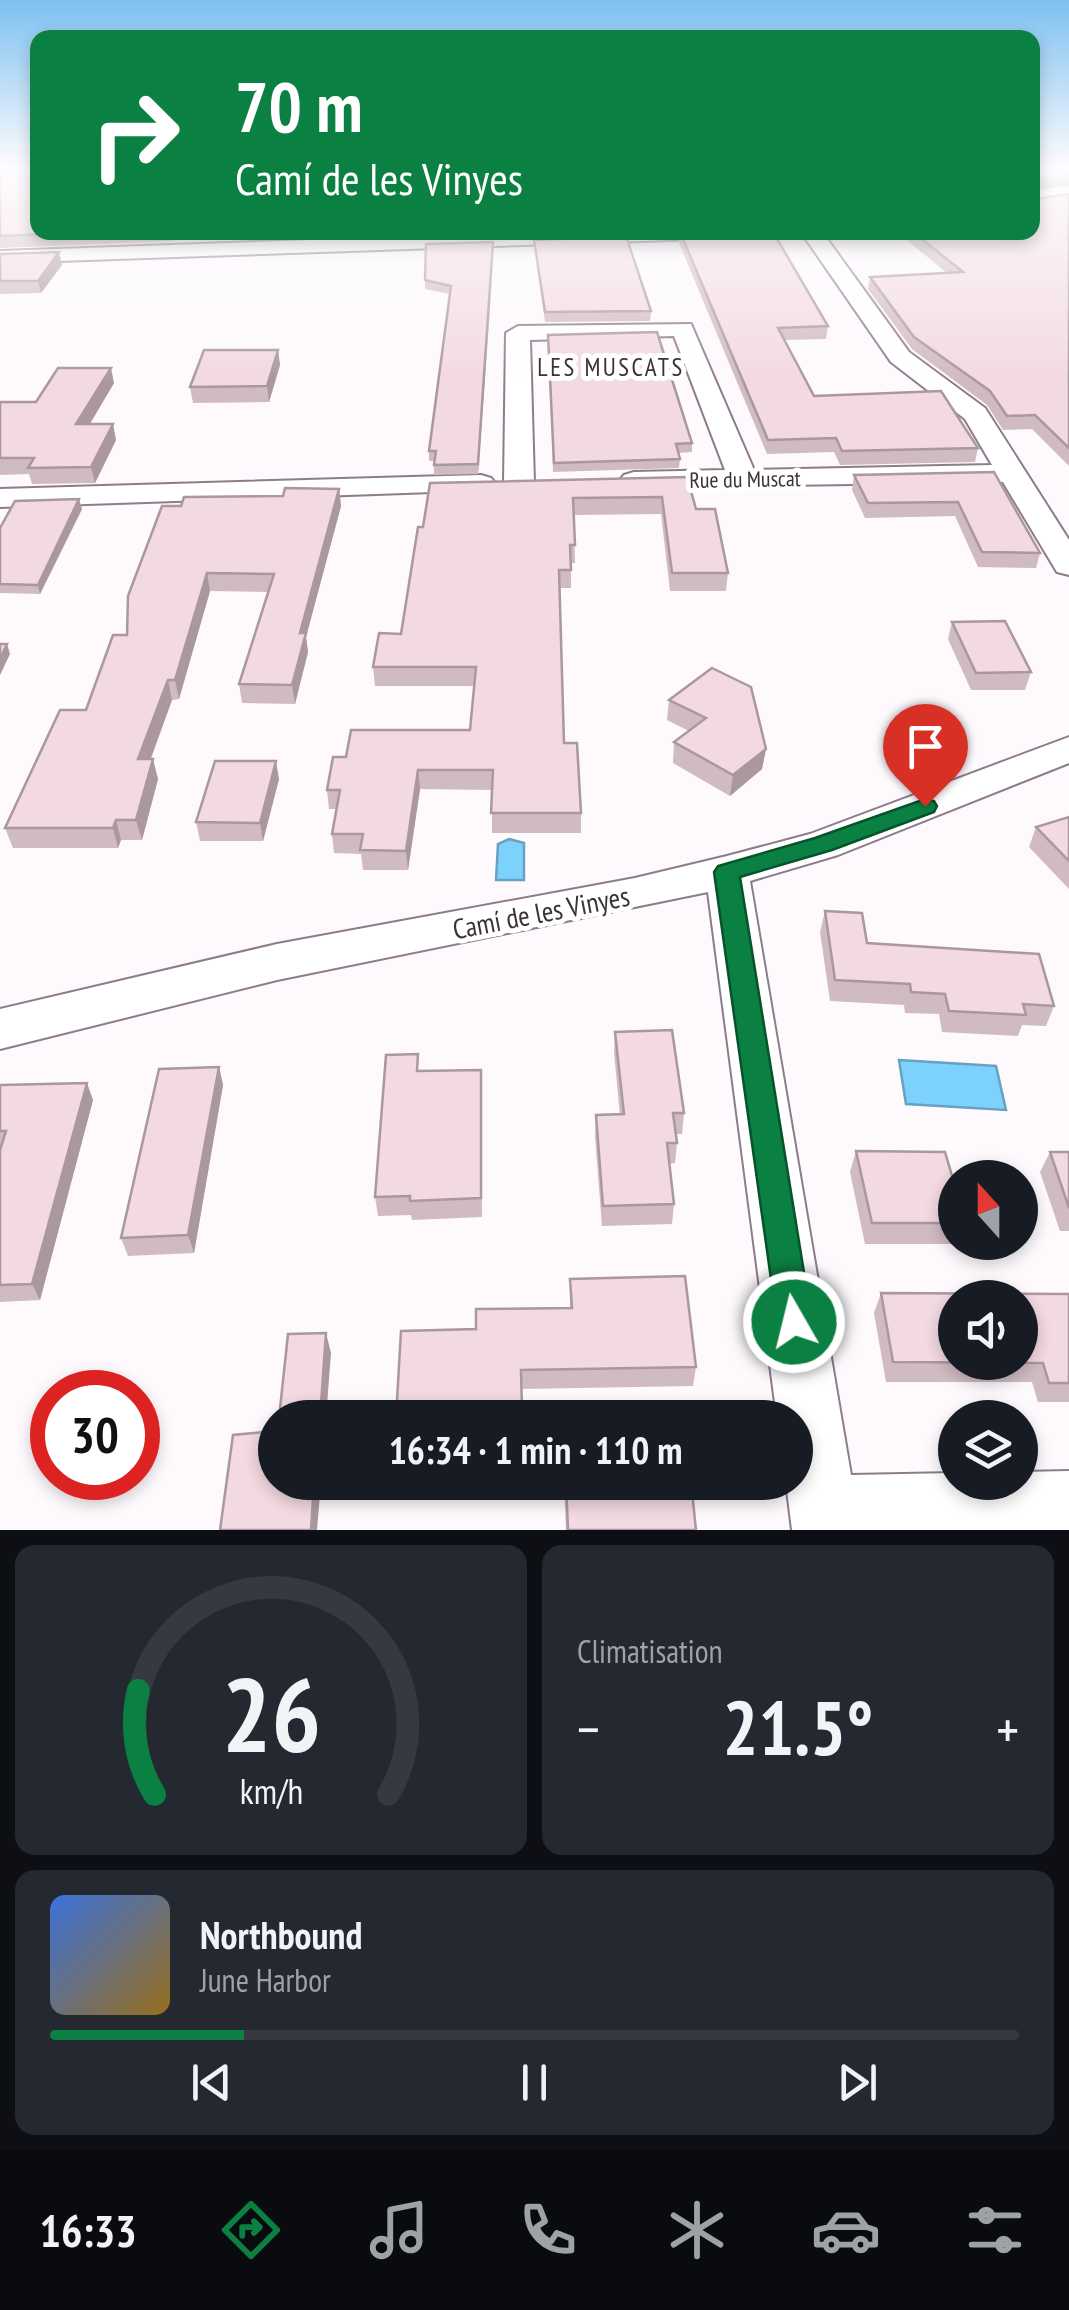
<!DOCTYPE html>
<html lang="fr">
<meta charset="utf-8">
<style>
body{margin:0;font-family:"PT Sans Narrow",sans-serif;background:#242831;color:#f1f3f6;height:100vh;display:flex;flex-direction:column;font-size:38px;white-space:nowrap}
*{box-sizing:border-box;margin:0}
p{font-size:32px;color:#9ea1a6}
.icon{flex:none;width:55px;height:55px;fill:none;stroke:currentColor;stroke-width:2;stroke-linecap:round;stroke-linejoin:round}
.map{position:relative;height:1530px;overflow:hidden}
.drawer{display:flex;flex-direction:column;gap:15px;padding:15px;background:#0d0f14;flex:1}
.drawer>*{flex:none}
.guide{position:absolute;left:30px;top:30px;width:1010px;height:210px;border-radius:20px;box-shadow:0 5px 15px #0003;background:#0b8043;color:#fff;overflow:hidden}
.needle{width:65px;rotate:339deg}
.controls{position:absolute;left:938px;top:1160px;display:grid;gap:20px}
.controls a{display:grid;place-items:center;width:100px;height:100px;border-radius:50%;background:#171b24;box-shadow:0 5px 15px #0003;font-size:50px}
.speed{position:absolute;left:30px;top:1370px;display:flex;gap:20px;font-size:50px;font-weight:700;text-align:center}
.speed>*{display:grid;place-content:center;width:130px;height:130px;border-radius:50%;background:#171b24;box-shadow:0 5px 15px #0003;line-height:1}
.speed .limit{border:15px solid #d22;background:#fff;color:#111}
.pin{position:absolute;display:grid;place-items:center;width:85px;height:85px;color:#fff;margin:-102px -42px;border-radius:50% 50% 50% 0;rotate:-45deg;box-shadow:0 0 10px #0007}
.pin .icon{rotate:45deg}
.me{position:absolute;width:110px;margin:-55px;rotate:352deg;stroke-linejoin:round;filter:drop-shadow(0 0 8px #0008)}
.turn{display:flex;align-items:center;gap:35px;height:210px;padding:0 40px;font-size:45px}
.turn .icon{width:130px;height:130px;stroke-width:2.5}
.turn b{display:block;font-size:70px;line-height:85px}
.big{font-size:75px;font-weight:700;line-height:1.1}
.drawer .widget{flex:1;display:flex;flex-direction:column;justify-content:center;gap:15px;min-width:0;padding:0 35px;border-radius:20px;background:#242831}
.drawer .dial{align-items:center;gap:0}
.dial svg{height:260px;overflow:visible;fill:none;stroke:#363941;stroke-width:7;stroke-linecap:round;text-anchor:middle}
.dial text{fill:#f1f3f6;stroke:none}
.song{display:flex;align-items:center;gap:30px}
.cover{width:120px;height:120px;border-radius:15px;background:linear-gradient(135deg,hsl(220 70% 55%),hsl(40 70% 35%))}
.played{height:10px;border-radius:5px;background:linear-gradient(90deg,#0b8043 20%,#363941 20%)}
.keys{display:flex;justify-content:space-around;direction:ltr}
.heat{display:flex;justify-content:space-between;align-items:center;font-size:55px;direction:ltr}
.drawer .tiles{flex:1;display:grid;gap:15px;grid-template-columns:1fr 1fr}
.widget:last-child{grid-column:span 2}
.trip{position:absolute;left:258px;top:1400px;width:555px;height:100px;border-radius:50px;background:#171b24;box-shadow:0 5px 15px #0003;font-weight:700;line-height:100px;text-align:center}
.menu{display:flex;height:160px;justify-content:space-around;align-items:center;background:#090b0e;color:#9ea1a6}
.menu .icon{width:70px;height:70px}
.menu .active{color:#0b8043}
.menu b{font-size:45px;color:#f1f3f6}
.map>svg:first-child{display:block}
.water{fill:#7cd2fd;stroke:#68a2c2;stroke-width:2.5}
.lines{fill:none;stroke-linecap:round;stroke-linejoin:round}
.minor-casing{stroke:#8d7c8c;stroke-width:4}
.minor{fill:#fff;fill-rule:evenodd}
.wall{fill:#d1bbc2}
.shaded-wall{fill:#aa989e}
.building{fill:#f3d9e1;stroke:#aa989e;stroke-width:2.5;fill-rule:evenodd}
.route{fill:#0b8043;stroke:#07532c;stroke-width:2.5}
.labels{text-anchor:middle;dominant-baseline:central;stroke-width:10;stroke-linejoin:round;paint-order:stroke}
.far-street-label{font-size:22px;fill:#3a3339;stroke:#fff}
.far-neighbourhood-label{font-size:25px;letter-spacing:2.5px;fill:#3a3339;stroke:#fff}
.street-label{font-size:28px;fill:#3a3339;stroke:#fff}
</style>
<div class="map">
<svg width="1069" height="1530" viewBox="0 0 1069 1530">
<rect width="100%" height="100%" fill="#fdf9fd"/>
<g class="water">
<path d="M509 839 524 843V880H496L498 844Z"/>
<path d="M899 1060 996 1066 1006 1110 906 1104Z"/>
</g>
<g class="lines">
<g class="minor-casing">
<g id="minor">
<path d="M536 232H739L729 238 0 263V251Z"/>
<path d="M801 232H822L909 352 985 408 1069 540V575L1057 572 1003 482 624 487 619 481 624 475 634 472 725 470 674 336 530 340 534 483 529 489H509L504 483 506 333 518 326 691 324 754 470 992 465 965 419 891 362Z"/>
<path d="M481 475 491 478 496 484 491 490 0 507V489Z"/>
<path d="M1069 737V763L838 855 750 881 851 1475 955 1473V1482H1020V1472L1069 1471V1530H792L786 1482H795V1418H777L708 892 277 980 0 1049V1009L277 944 635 878 727 856 810 834Z"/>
</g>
</g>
<use href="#minor" class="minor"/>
</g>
<g class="wall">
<path d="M0 168 38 232H183L178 233 174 241 0 248Z"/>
<path d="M1069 194V466L1032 429 1003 430 987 405 912 349 868 289 870 277 947 273 897 232H1032L1035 199Z"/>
<path d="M679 232 828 326 826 339 785 340 814 396 978 448 975 462 840 465 834 452 767 454 679 243Z"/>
<path d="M534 240 651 311 650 321 545 322Z"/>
<path d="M493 242 478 474 434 475V461H429V451L450 294 425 289V280Z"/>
<path d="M0 254 62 265 41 293 0 294Z"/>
<path d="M548 335 692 443V452L678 453 680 459 679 468 553 472Z"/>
<path d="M278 350 280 365 269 402 193 403 190 387Z"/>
<path d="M114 383 90 424 116 440 95 483 32 484 29 474 0 475V402H36Z"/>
<path d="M994 472 1040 553 1036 568 978 567 955 516 865 518 852 490 854 475Z"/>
<path d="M687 477 696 509 728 573 726 591H670L661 514 574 515 575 563H571V588H560L564 743 581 813V833H492V790L420 789 408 870H363L361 854 334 853 332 834 336 809H329L327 790 346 757 470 730 474 686H375L373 667 401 634 423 527Z"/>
<path d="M339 489 341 506 306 637 308 652 295 704 242 703 239 684 268 592 210 591 179 699 172 700 151 759 158 779 142 840H121L118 848H13L5 828 86 710 127 635 181 506Z"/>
<path d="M82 509 40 594 0 593V528Z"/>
<path d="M952 622 1031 672 1025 690H971L948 639Z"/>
<path d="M669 700 766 749 762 769 730 796 673 763 674 742 689 731 667 720Z"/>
<path d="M279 779 263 841H200L196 822Z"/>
<path d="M1069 817V889L1029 847 1036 827Z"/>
<path d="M825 911 867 943 1054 1006 1046 1026 1022 1025 1018 1036 942 1032 939 1014 905 1013 904 1005 830 1001 820 932Z"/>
<path d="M615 1032 684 1113 682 1134H676L677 1143 675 1163 669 1164 674 1204 672 1224 602 1226 595 1136 596 1115H620L614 1053Z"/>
<path d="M219 1067 223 1085 194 1253 128 1256 121 1238Z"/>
<path d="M481 1070 482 1217 412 1220 411 1215 378 1216 375 1197 420 1071Z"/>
<path d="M0 1085 93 1100 40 1300 0 1302Z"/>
<path d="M856 1151 955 1186V1242H958L957 1244H865L850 1172Z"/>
<path d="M1050 1152H1069V1231H1060L1040 1172Z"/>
<path d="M570 1279 696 1367 693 1386 522 1389V1418H396L476 1329 570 1308Z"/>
<path d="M881 1293 1069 1294V1402H1038L1032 1382H886L874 1313Z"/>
<path d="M393 1482H482V1498L396 1500Z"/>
<path d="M564 1482H691L696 1530H566Z"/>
</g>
<g class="shaded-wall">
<path d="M1069 176V186L1032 190V182L1034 180Z"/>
<path d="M494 250 478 474V464Z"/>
<path d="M59 252 62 265 41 293 38 281Z"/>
<path d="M278 350 280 365 269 402 267 386Z"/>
<path d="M111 368 114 383 80 440 76 424Z"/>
<path d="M113 424 116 440 95 483 91 467Z"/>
<path d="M339 489 341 506 306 637 308 652 295 704 292 685 300 633Z"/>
<path d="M79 499 82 509 40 594 38 585Z"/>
<path d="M207 573 210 591 179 699 175 680Z"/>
<path d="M7 644 10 654 0 675V659Z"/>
<path d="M168 680 172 700 143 779 138 759Z"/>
<path d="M766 749 762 769 730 796 733 775Z"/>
<path d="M153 759 158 779 142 840 136 820Z"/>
<path d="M276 761 279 779 263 841 260 823Z"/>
<path d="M418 770 420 789 408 870 406 851Z"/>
<path d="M116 820 121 840 118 848 113 828Z"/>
<path d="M219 1067 223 1085 194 1253 188 1235Z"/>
<path d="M87 1083 93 1100 40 1300 32 1284Z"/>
<path d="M326 1333 331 1353 326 1418H320Z"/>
<path d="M314 1482H321L317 1530H311Z"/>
</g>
<g class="building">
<path d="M0 168H38V232H92L0 236Z"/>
<path d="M1032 168H1069V176L1034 180 1032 182Z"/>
<path d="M1069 194V448L1035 415 1007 416 990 391 914 337 870 277 963 272 913 232H1032V197L1035 199Z"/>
<path d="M680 232H773L828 326 778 328 814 396 941 391 978 448 842 451 836 438 768 440Z"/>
<path d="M626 236 651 311 545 312 534 240Z"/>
<path d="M493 242 478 464 434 465 436 451H429L451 286 425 280 426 244Z"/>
<path d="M59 252 38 281H0V254Z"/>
<path d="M657 332 692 443 676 444 680 459 554 463 548 335Z"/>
<path d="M204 350H278L267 386 190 387Z"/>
<path d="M58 368H111L76 424H113L91 467 28 468 34 458H0V402H36Z"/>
<path d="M994 472 1040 553 982 552 958 502 868 503 854 475Z"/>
<path d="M687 477 696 509H715L728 573H672L662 497 573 498 575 545H570L571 570H559L564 743H577L581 813H491L493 770H418L406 851 360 850 363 834H332L340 790H327L333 757H346L351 730H470L476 667H373L379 633 401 634 418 527H423L430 483Z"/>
<path d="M285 488 339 489 300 633H306L292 685 239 684 274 574 207 573 175 680H168L138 759H153L136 820H116L113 828H5L60 710H86L113 635H127L128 596 162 506H181L184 497 283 496Z"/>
<path d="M79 499 38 585 0 584V528L15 501Z"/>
<path d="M1005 621 1031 672 976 673 952 622Z"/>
<path d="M0 644H7L0 659Z"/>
<path d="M712 668 751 687 766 749 733 775 674 742 706 718 669 700Z"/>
<path d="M215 761H276L260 823 196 822Z"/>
<path d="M1069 817V861L1036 827Z"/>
<path d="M825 911 862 913 867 943 1039 954 1054 1006 1023 1004 1026 1015 949 1011 945 994 911 992 910 984 835 980Z"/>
<path d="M672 1030 684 1113H673L677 1143H667L674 1204 603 1206 596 1115 624 1114 615 1032Z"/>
<path d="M418 1054 417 1071 481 1070V1198L410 1201V1196L375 1197 386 1055Z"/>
<path d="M219 1067 188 1235 121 1238 159 1069Z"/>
<path d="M87 1083 32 1284 0 1285V1150L6 1131H0V1085Z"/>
<path d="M856 1151 945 1152 955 1186V1223H872Z"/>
<path d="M1050 1152H1069V1208Z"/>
<path d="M685 1276 696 1367 521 1370 522 1410H482V1418H396L401 1331 476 1329V1309L572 1308 570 1279Z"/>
<path d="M881 1293 1069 1294V1383H1049L1043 1363 893 1362ZM955 1298H1020V1362H955Z"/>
<path d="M326 1333 320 1418H279L288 1334Z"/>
<path d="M275 1431V1482H314L311 1530H220L233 1435Z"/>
<path d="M566 1482H691L696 1530H568Z"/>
</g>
<linearGradient id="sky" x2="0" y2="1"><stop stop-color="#7dc0f0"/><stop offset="0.44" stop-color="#fefcfe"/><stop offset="1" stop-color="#fefcfe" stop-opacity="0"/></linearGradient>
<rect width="1069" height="382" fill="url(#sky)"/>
<path class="route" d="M925 799 934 801 937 806 934 812 832 850 740 877 812 1322 807 1334 794 1339 782 1334 777 1322 714 872 718 866 815 838Z"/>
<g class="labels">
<g class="far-street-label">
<text transform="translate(745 479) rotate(-1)">Rue du Muscat</text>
</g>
<g class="far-neighbourhood-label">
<text x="611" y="367">LES MUSCATS</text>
</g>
<g class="street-label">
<text transform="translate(541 912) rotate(-11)">Camí de les Vinyes</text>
</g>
</g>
</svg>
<div class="controls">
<a><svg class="needle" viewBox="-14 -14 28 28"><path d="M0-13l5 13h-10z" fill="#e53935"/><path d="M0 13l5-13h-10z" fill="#9ea1a6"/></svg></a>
<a><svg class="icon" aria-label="sound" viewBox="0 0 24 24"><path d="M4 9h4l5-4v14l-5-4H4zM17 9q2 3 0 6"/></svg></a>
<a><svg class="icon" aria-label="layers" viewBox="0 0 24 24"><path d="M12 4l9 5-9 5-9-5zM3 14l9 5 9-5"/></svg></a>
</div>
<div class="speed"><div class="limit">30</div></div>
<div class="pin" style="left:925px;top:806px;background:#d93025"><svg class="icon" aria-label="arrive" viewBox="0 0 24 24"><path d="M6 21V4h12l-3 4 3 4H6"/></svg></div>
<svg class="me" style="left:794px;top:1322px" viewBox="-20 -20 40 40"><circle r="17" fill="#0b8043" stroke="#fff" stroke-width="3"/><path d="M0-11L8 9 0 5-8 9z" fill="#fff"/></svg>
<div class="trip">16:34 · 1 min · 110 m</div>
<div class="guide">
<div class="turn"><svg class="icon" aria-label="right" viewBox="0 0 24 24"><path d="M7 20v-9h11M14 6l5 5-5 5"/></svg><div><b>70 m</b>Camí de les Vinyes</div></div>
</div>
</div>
<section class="drawer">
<div class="tiles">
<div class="widget dial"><svg viewBox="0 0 100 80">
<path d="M14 69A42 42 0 1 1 86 69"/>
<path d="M14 69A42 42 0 0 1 9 37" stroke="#0b8043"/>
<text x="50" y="56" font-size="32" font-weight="700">26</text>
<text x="50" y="72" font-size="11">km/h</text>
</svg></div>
<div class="widget"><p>Climatisation</p>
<div class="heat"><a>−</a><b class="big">21.5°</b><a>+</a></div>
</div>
<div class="widget">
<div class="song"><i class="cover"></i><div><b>Northbound</b><p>June Harbor</p></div></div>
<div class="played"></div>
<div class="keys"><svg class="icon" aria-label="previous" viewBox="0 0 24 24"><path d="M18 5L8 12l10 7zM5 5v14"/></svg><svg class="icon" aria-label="pause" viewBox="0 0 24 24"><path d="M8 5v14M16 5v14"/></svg><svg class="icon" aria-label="next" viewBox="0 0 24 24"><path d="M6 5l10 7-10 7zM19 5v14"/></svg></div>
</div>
</div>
</section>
<nav class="menu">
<b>16:33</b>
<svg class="icon active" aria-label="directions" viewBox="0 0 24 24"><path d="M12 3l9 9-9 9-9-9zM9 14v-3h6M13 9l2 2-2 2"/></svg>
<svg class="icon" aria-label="music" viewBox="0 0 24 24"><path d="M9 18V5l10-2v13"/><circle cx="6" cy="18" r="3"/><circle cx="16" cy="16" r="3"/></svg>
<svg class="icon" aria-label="phone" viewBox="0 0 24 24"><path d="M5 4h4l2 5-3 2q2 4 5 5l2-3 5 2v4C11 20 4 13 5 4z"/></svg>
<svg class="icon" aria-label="climate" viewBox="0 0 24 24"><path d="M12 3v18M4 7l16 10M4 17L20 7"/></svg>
<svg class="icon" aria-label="car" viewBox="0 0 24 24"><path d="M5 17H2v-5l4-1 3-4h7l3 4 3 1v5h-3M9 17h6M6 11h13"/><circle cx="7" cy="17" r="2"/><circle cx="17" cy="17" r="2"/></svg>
<svg class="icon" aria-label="filters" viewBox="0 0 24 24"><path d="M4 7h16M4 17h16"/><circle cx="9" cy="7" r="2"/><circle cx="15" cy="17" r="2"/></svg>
</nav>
